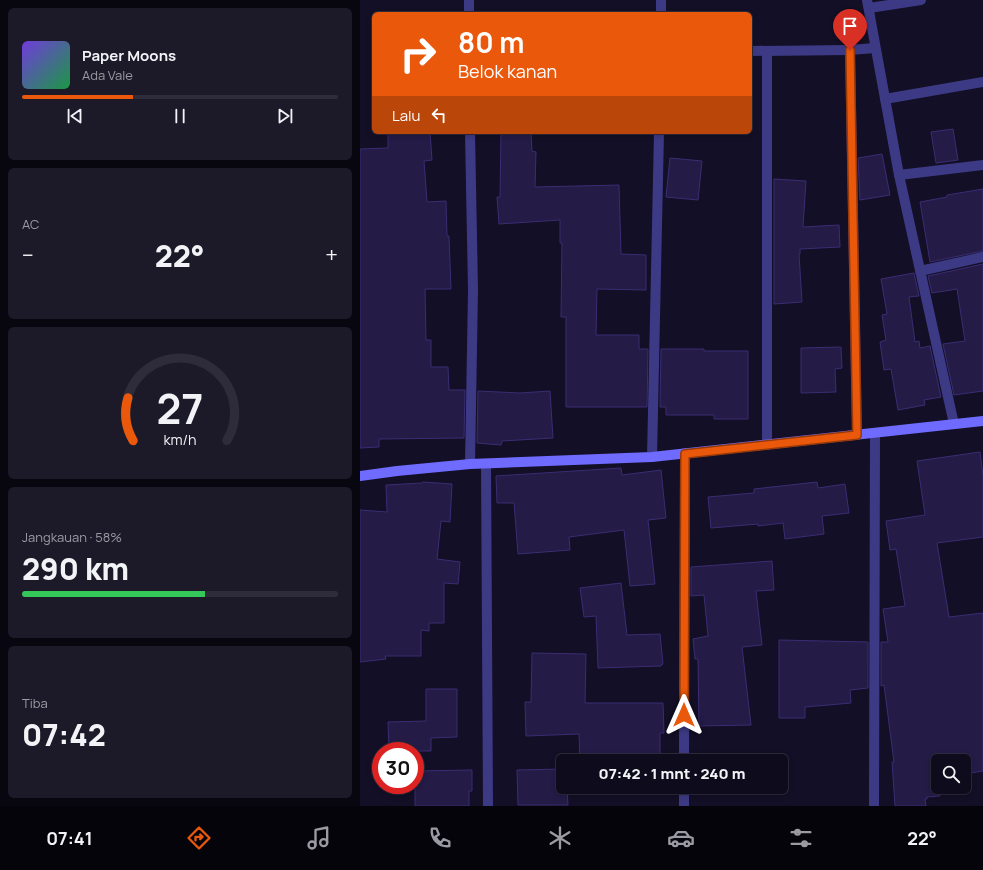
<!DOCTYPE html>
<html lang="id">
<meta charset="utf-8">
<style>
body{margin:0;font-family:Manrope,sans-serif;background:#1c1929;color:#f1f3f6;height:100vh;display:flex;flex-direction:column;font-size:15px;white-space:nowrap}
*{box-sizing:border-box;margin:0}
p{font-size:13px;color:#9b9ba3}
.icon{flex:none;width:22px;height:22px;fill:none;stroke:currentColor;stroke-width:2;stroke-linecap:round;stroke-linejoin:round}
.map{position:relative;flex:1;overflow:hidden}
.drawer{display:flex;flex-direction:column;gap:8px;padding:8px;background:#08060f;width:360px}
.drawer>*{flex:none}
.guide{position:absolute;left:12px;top:12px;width:380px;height:122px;border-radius:6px;box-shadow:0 2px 6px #0003,0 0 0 1px #2e2b3b;background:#ea580c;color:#fff;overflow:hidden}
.buttons{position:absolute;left:571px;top:754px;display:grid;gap:8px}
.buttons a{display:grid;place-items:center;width:40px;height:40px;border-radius:6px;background:#0e0b1c;box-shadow:0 2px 6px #0003,0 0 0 1px #2e2b3b;font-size:20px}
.speed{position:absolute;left:12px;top:742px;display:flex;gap:8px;font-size:20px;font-weight:700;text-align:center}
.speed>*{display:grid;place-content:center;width:52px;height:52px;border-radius:50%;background:#0e0b1c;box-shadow:0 2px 6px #0003,0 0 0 1px #2e2b3b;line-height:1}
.speed .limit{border:6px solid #d22;background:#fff;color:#111}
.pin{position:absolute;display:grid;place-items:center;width:34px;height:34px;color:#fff;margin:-41px -17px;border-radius:50% 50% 50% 0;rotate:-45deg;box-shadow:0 0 4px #0007}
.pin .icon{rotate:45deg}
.me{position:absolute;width:44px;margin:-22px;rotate:0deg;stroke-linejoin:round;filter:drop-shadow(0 0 3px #0008)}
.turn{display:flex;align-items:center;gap:14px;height:84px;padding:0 20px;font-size:18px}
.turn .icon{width:52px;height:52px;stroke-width:2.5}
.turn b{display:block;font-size:28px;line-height:34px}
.then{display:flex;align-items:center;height:38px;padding:0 20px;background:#0003;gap:8px;font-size:15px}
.big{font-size:30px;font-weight:800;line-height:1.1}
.drawer .tile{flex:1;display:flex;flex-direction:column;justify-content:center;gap:6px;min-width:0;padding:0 14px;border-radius:6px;background:#1c1929}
.drawer .dial{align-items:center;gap:0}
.dial svg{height:104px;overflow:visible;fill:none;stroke:#2e2b3b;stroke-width:7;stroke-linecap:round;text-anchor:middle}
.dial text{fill:#f1f3f6;stroke:none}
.song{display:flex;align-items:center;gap:12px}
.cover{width:48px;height:48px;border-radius:6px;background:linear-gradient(135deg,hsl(260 70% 55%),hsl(140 70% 35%))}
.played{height:4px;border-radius:2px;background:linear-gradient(90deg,#ea580c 35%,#2e2b3b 35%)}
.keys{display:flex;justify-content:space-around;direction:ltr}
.heat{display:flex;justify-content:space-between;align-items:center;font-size:22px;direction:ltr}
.charge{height:6px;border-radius:3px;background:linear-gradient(90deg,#34c759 58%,#2e2b3b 0)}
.trip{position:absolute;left:196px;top:754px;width:232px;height:40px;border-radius:6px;background:#0e0b1c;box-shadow:0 2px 6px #0003,0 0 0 1px #2e2b3b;font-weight:800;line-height:40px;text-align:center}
.tabs{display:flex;height:64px;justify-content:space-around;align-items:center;background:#06040b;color:#9b9ba3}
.tabs .icon{width:28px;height:28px}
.tabs .selected{color:#ea580c}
.tabs b{font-size:18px;color:#f1f3f6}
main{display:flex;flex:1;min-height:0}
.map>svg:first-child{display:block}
.building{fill:#241b47;stroke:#3b2d73}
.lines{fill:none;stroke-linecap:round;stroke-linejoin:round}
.street{stroke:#3d3a85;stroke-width:10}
.secondary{stroke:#6f6bff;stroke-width:10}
.route-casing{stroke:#983908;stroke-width:10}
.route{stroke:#ea580c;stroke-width:7}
</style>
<main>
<section class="drawer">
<div class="tile">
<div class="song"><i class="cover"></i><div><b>Paper Moons</b><p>Ada Vale</p></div></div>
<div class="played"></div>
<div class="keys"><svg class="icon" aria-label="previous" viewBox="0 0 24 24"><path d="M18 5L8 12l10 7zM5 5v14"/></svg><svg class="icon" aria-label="pause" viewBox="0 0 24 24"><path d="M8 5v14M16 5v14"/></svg><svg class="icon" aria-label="next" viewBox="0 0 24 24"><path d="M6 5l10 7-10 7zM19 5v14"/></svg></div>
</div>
<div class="tile"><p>AC</p>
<div class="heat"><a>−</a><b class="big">22°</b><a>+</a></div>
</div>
<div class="tile dial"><svg viewBox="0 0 100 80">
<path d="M14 69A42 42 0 1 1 86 69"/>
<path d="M14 69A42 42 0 0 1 10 36" stroke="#ea580c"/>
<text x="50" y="56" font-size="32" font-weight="700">27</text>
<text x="50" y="72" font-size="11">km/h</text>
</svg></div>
<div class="tile"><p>Jangkauan · 58%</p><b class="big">290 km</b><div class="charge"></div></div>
<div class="tile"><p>Tiba</p><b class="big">07:42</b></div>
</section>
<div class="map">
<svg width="623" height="806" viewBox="0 0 623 806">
<rect width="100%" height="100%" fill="#130f26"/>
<g class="building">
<path d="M593 129 598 160 576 163 571 132Z"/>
<path d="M28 132H70L72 160 64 161 67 202 86 201 87 236H89L91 289H65L66 340H71V367H88L89 390H105L104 438 19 439V447L0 448V149L28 148Z"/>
<path d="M141 132H171L172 151 176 152 175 187 259 185 261 254 286 255V290L237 289 236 335H279V349H288L287 407H206V317H201L202 243H200V220L139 224 137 197H140Z"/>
<path d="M522 154 530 195 500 200 498 158Z"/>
<path d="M310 158 342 161 338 200 306 197Z"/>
<path d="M414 179 446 181 443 227 479 225 480 247 440 249V254H439L442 302 414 304Z"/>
<path d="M623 189V251L570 262 560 202 587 197V195Z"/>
<path d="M623 264V391L594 395 583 344 605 341 597 289 572 293 568 276Z"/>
<path d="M554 273 559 296 549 297 555 342 559 341 560 348 570 346 581 397 564 400 565 405 538 410 531 369 524 370 520 342 526 340 522 315 527 314 521 279Z"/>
<path d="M481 347 482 368 475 369 476 392 441 393V348Z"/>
<path d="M301 349H344V351H388V419H354V415H306V407H300Z"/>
<path d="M118 391 160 393 190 391 193 438 142 441 141 445 117 443Z"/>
<path d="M620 452 623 476V537L577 543 589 617 623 613V771L604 774V761H578V787H579L580 796 567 797V799H565L566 806H535L532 762H534L524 685 521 686V642H528L523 609 545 606 536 549 530 550 526 521 565 515 557 461Z"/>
<path d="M261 468 262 475 301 470 306 518 288 520 295 584 270 586 264 530 209 537 210 550 158 554 154 503H137L136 476Z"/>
<path d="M63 482 92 484 90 522 81 521 77 559 100 562 98 584 84 583V623H69V631L61 630V656H25L26 659 0 662V510L27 512 26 485 62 483Z"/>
<path d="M457 482 458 488 485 484 489 513 462 516 464 534 425 539 423 523 398 526V524L351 528 348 497 394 493V489Z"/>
<path d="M412 561 414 590 396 591 402 645 382 647 391 725 339 726 338 659H335L333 639 348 636 344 595 331 596V567Z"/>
<path d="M261 583 267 635 300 634 303 664 301 665V666L238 668 236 616 224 617 220 588Z"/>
<path d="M419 640 508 642V688L490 690 491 703 445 707V718H419Z"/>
<path d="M172 653 226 654 225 703H303L304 733H300V761H220L219 734 166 736 165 702H171Z"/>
<path d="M66 689H97V737L71 738V751H29L28 722 66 721Z"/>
<path d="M203 769V787H207L208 805H158L157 770Z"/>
<path d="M112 770V791H109V806H55V771Z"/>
</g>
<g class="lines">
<g class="street">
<path d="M109 0V14"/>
<path d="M507 0 539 175 594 424"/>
<path d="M509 8 561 0"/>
<path d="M301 14V0"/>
<path d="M390 51 490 50"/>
<path d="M525 99 623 82"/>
<path d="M539 175 623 165"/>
<path d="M560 271 623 257"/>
<path d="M497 435 490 50 515 48"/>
<path d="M407 445V51"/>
<path d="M292 457 299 132"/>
<path d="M110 464 113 290 110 132"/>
<path d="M126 464 128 806"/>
<path d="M324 761 325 453"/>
<path d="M324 806V787"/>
<path d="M514 806 515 433"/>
</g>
<path class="secondary" d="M0 476 37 471 110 464 292 457 623 421"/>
</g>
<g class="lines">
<g class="route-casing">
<path id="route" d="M324 715 325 454 497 435 490 50"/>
</g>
<use href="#route" class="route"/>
</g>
</svg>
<div class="buttons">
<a><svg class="icon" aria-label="search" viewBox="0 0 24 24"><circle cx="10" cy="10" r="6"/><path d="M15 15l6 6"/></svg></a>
</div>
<div class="speed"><div class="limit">30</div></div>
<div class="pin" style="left:490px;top:50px;background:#d93025"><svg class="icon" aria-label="arrive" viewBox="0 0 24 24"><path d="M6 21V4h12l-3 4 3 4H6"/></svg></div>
<svg class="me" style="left:324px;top:715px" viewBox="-20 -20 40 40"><path d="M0-17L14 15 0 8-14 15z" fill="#ea580c" stroke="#fff" stroke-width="4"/></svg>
<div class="trip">07:42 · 1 mnt · 240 m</div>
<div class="guide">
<div class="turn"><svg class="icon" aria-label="right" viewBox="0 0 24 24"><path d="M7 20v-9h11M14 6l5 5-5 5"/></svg><div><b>80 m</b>Belok kanan</div></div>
<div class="then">Lalu<svg class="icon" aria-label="left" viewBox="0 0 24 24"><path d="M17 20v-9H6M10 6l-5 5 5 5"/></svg></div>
</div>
</div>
</main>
<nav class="tabs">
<b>07:41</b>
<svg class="icon selected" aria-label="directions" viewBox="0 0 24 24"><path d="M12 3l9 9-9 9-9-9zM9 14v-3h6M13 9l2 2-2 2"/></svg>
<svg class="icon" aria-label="music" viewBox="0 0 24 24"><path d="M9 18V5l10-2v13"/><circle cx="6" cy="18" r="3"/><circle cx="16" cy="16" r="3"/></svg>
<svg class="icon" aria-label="phone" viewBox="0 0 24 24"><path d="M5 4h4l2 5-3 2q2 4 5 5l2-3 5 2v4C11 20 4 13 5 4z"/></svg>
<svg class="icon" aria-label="climate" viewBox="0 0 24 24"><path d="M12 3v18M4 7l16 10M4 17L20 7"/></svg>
<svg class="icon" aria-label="car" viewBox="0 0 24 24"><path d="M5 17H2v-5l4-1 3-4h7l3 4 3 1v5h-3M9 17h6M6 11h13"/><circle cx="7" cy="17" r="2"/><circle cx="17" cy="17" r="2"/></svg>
<svg class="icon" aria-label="filters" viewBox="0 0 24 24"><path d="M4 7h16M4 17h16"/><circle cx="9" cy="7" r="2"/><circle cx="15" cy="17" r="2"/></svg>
<b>22°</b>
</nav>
